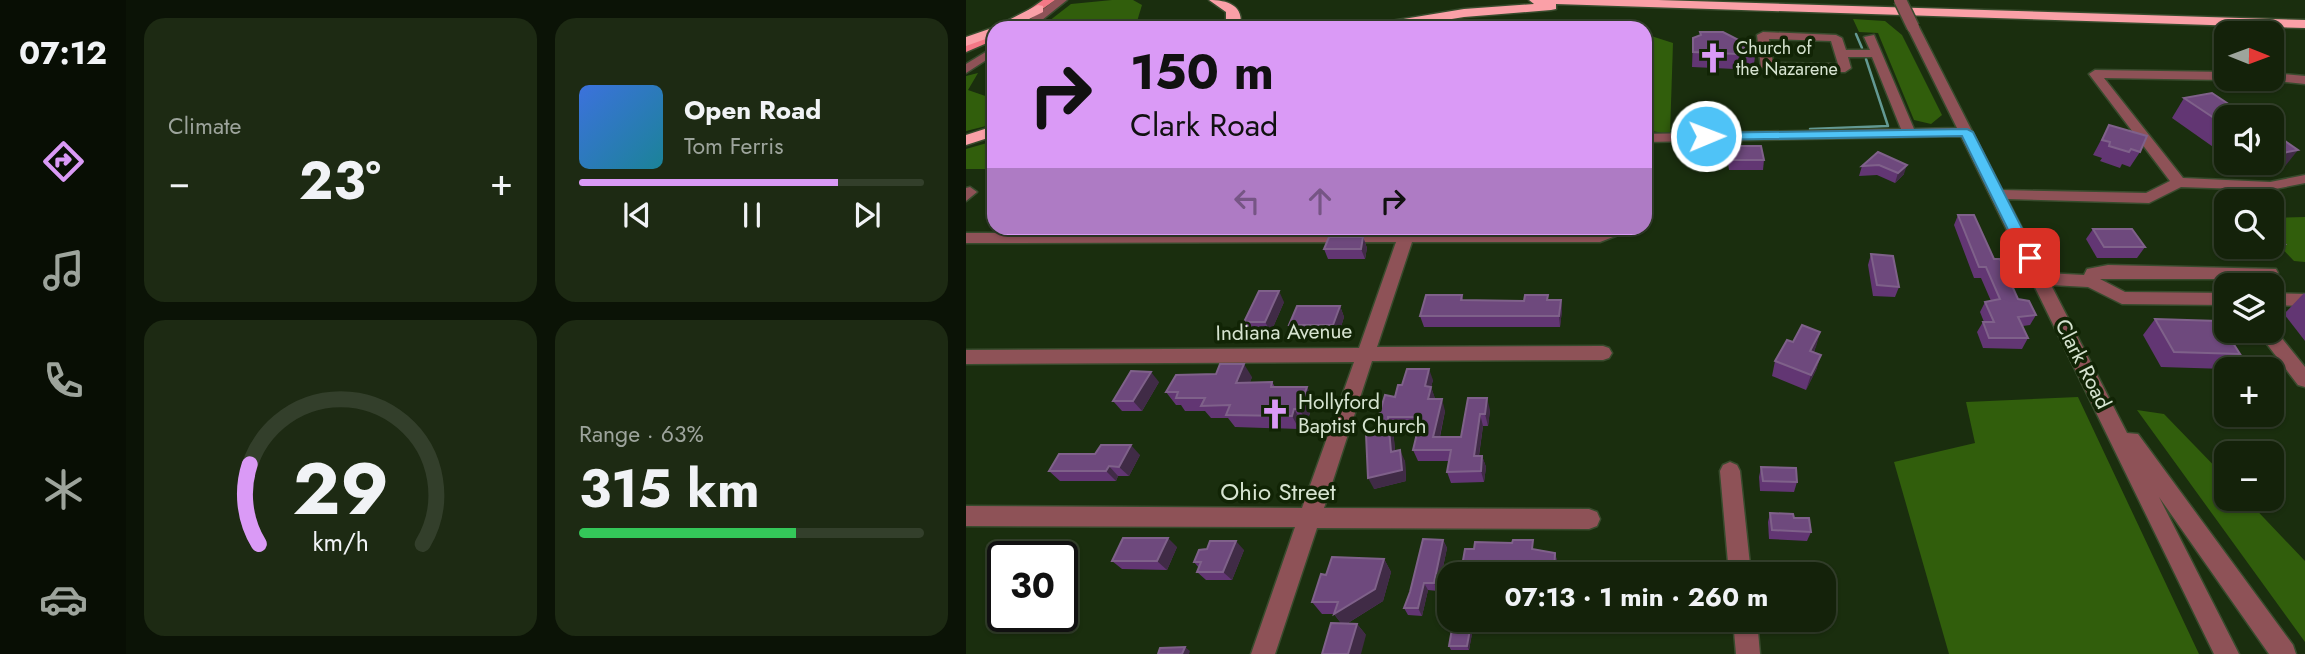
<!DOCTYPE html>
<meta charset="utf-8">
<style>
body{margin:0;font-family:Jost,sans-serif;background:#1d2a13;color:#f1f3f6;height:100vh;display:flex;flex-direction:column;font-size:26px;white-space:nowrap}
*{box-sizing:border-box;margin:0}
p{font-size:23px;color:#9da49c}
.icon{flex:none;width:38px;height:38px;fill:none;stroke:currentColor;stroke-width:2;stroke-linecap:round;stroke-linejoin:round}
.map{position:relative;flex:1;overflow:hidden}
.side{display:flex;flex-direction:column;gap:18px;padding:18px;background:#0b1306;width:840px}
.side>*{flex:none}
.guide{position:absolute;left:21px;top:21px;width:665px;height:214px;border-radius:21px;box-shadow:0 2px 5px #0004,0 0 0 2px #333f2b;background:#da9af6;color:#111;overflow:hidden}
.needle{width:46px;rotate:91deg}
.controls{position:absolute;left:1248px;top:21px;display:grid;gap:14px}
.controls a{display:grid;place-items:center;width:70px;height:70px;border-radius:14px;background:#14220a;box-shadow:0 2px 5px #0004,0 0 0 2px #333f2b;font-size:35px}
.speed{position:absolute;left:21px;top:541px;display:flex;gap:14px;font-size:35px;font-weight:700;text-align:center}
.speed>*{display:grid;place-content:center;width:91px;height:91px;border-radius:50%;background:#14220a;box-shadow:0 2px 5px #0004,0 0 0 2px #333f2b;line-height:1}
.speed .limit{border:4px solid #111;border-radius:10px;background:#fff;color:#111}
.pin{position:absolute;display:grid;place-items:center;width:60px;height:60px;color:#fff;margin:-30px;border-radius:14px;box-shadow:0 4px 10px #0006}
.me{position:absolute;width:77px;margin:-38px;rotate:89deg;stroke-linejoin:round;filter:drop-shadow(0 0 5px #0008)}
.turn{display:flex;align-items:center;gap:24px;height:147px;padding:0 28px;font-size:32px}
.turn .icon{width:91px;height:91px;stroke-width:2.5}
.turn b{display:block;font-size:49px;line-height:60px}
.lanes{display:flex;align-items:center;height:66px;padding:0 28px;background:#0003;justify-content:center;gap:35px;direction:ltr}
.lanes .off{opacity:.35}
.big{font-size:52px;font-weight:700;line-height:1.1}
.side .card{flex:1;display:flex;flex-direction:column;justify-content:center;gap:10px;min-width:0;padding:0 24px;border-radius:21px;background:#1d2a13}
.side .dial{align-items:center;gap:0}
.dial svg{height:182px;overflow:visible;fill:none;stroke:#333f2b;stroke-width:7;stroke-linecap:round;text-anchor:middle}
.dial text{fill:#f1f3f6;stroke:none}
.song{display:flex;align-items:center;gap:21px}
.cover{width:84px;height:84px;border-radius:10px;background:linear-gradient(135deg,hsl(220 70% 55%),hsl(190 70% 35%))}
.played{height:7px;border-radius:4px;background:linear-gradient(90deg,#da9af6 75%,#333f2b 75%)}
.keys{display:flex;justify-content:space-around;direction:ltr}
.heat{display:flex;justify-content:space-between;align-items:center;font-size:38px;direction:ltr}
.charge{height:10px;border-radius:5px;background:linear-gradient(90deg,#34c759 63%,#333f2b 0)}
.side .tiles{flex:1;display:grid;gap:18px;grid-template-columns:repeat(2,1fr)}
.trip{position:absolute;left:471px;top:562px;width:399px;height:70px;border-radius:21px;background:#14220a;box-shadow:0 2px 5px #0004,0 0 0 2px #333f2b;font-weight:700;line-height:70px;text-align:center}
main{display:flex;flex:1;min-height:0}
.dock{display:flex;flex-direction:column;width:126px;justify-content:space-around;align-items:center;background:#080e04;color:#9da49c}
.dock .icon{width:49px;height:49px}
.dock .active{color:#da9af6}
.dock b{font-size:32px;color:#f1f3f6}
.map>svg:first-child{display:block}
.forest{fill:#315e0c}
.lines{fill:none;stroke-linecap:round;stroke-linejoin:round}
.stream{stroke:#639993;stroke-width:2.5}
.minor-casing{stroke:#384b2d;stroke-width:3}
.major-casing{stroke:#384b2d;stroke-width:3}
.highway-casing{stroke:#384b2d;stroke-width:3}
.minor{fill:#8e5257;fill-rule:evenodd}
.major{fill:#f47886;fill-rule:evenodd}
.highway{fill:#faa0a7;fill-rule:evenodd}
.minor-bridge-casing{stroke:#384b2d;stroke-width:15;stroke-linecap:butt}
.minor-bridge{stroke:#8e5257;stroke-width:12}
.wall{fill:#623673}
.shaded-wall{fill:#402b46}
.building{fill:#6e497d;stroke:#7f618a;stroke-width:2}
.route{fill:#4fc3f7;stroke:#337fa1;stroke-width:2}
.labels{text-anchor:middle;dominant-baseline:central;stroke-width:7;stroke-linejoin:round;paint-order:stroke}
.far-poi-label{font-size:18px;fill:#d7e4d1;stroke:#112405;text-anchor:start}
.street-label{font-size:21px;fill:#d7e4d1;stroke:#112405}
.poi-label{font-size:21px;fill:#d7e4d1;stroke:#112405;text-anchor:start}
.near-street-label{font-size:24px;fill:#d7e4d1;stroke:#112405}
</style>
<main>
<nav class="dock">
<b>07:12</b>
<svg class="icon active" aria-label="directions" viewBox="0 0 24 24"><path d="M12 3l9 9-9 9-9-9zM9 14v-3h6M13 9l2 2-2 2"/></svg>
<svg class="icon" aria-label="music" viewBox="0 0 24 24"><path d="M9 18V5l10-2v13"/><circle cx="6" cy="18" r="3"/><circle cx="16" cy="16" r="3"/></svg>
<svg class="icon" aria-label="phone" viewBox="0 0 24 24"><path d="M5 4h4l2 5-3 2q2 4 5 5l2-3 5 2v4C11 20 4 13 5 4z"/></svg>
<svg class="icon" aria-label="climate" viewBox="0 0 24 24"><path d="M12 3v18M4 7l16 10M4 17L20 7"/></svg>
<svg class="icon" aria-label="car" viewBox="0 0 24 24"><path d="M5 17H2v-5l4-1 3-4h7l3 4 3 1v5h-3M9 17h6M6 11h13"/><circle cx="7" cy="17" r="2"/><circle cx="17" cy="17" r="2"/></svg>
</nav>
<section class="side">
<div class="tiles">
<div class="card"><p>Climate</p>
<div class="heat"><a>−</a><b class="big">23°</b><a>+</a></div>
</div>
<div class="card">
<div class="song"><i class="cover"></i><div><b>Open Road</b><p>Tom Ferris</p></div></div>
<div class="played"></div>
<div class="keys"><svg class="icon" aria-label="previous" viewBox="0 0 24 24"><path d="M18 5L8 12l10 7zM5 5v14"/></svg><svg class="icon" aria-label="pause" viewBox="0 0 24 24"><path d="M8 5v14M16 5v14"/></svg><svg class="icon" aria-label="next" viewBox="0 0 24 24"><path d="M6 5l10 7-10 7zM19 5v14"/></svg></div>
</div>
<div class="card dial"><svg viewBox="0 0 100 80">
<path d="M14 69A42 42 0 1 1 86 69"/>
<path d="M14 69A42 42 0 0 1 10 34" stroke="#da9af6"/>
<text x="50" y="56" font-size="32" font-weight="700">29</text>
<text x="50" y="72" font-size="11">km/h</text>
</svg></div>
<div class="card"><p>Range · 63%</p><b class="big">315 km</b><div class="charge"></div></div>
</div>
</section>
<div class="map">
<svg width="1339" height="654" viewBox="0 0 1339 654">
<rect width="100%" height="100%" fill="#1a2e0e"/>
<g class="forest">
<path d="M146 0H167L176 5 169 28H74L105 4Z"/>
<path d="M507 19 544 22 542 28H466Z"/>
<path d="M887 19 919 21 936 35 976 115 965 124 948 120 912 33 893 32Z"/>
<path d="M679 34 707 43 704 134 679 130Z"/>
<path d="M12 73 2 90 28 99V124L0 131V76Z"/>
<path d="M28 141V169H0V149Z"/>
<path d="M1339 217V262L1328 261 1306 238V218Z"/>
<path d="M1112 397 1233 654H983L928 462 1009 443 1000 402Z"/>
<path d="M1171 410 1198 414 1260 478V499H1280L1339 561V642Z"/>
</g>
<g class="lines">
<g class="stream">
<path d="M890 34 896 48"/>
<path d="M844 129 922 126 900 59"/>
</g>
<g class="minor-casing">
<g id="minor">
<path d="M89 0H101L66 28H53Z"/>
<path d="M943 25 953 27 1036 190 1180 193 1204 181 1123 74 1129 70 1260 72V79H1264L1260 80 1138 78 1217 178 1304 182 1339 175V183L1304 190 1215 187 1183 203 1041 199 1079 273 1118 275 1121 269 1142 265 1310 269 1312 273 1304 279H1134L1159 292 1260 293V305L1156 304 1122 287 1085 285 1161 433 1172 434 1327 645 1330 654H1303L1193 497 1273 654H1248L995 136 679 142V134L935 129 906 57H882L885 68 879 72 801 71 795 67 791 35 797 32 870 35 876 38 880 50H904L898 37 908 35 948 129 991 128 941 27ZM803 39 865 41 872 64 807 63Z"/>
<path d="M28 47V55L0 73V64Z"/>
<path d="M1306 73 1339 76V84L1302 80 1306 79Z"/>
<path d="M4 187 11 192 0 201V188Z"/>
<path d="M642 228H663L660 232 634 242H446L411 347 637 346 643 348 646 353 643 358 637 360 406 361 358 508 623 509 631 512 634 519 631 526 623 529 351 528 309 654H285L329 527 0 526V506L336 508 388 362 0 364V350L393 348 430 242 0 243V233L632 232Z"/>
<path d="M1306 293 1339 294V306L1306 305Z"/>
<path d="M1306 326 1339 367V387L1332 385 1291 331H1306Z"/>
<path d="M764 462 771 465 774 471 785 574H763L754 471 757 465Z"/>
<path d="M767 620H791L794 654H770Z"/>
</g>
</g>
<g class="major-casing">
<g id="major">
<path d="M77 0H89L50 28H37Z"/>
<path d="M28 33V40L0 52V45Z"/>
</g>
</g>
<g class="highway-casing">
<g id="highway">
<path d="M243 0C261 0 279 5 274 28H260V12Z"/>
<path d="M563 0H692L1339 20V28L590 4V9L585 10 498 17 431 28H400L407 24 498 9 568 4Z"/>
<path d="M72 5 77 6V12L45 28H28V36L0 46V37L29 27Z"/>
<path d="M28 68V77L23 76 21 72Z"/>
<path d="M28 126V136L0 145V135Z"/>
</g>
</g>
<use href="#minor" class="minor"/>
<use href="#major" class="major"/>
<use href="#highway" class="highway"/>
<g class="minor-bridge-casing">
<path id="minor-bridge" d="M934 0 947 27"/>
</g>
<use href="#minor-bridge" class="minor-bridge"/>
</g>
<g class="wall">
<path d="M734 32 790 49 788 64 770 63 769 69 726 67 727 38 734 35Z"/>
<path d="M1218 98 1260 117V156L1206 118Z"/>
<path d="M1143 125 1174 152 1164 167 1156 164 1154 168 1134 161 1136 158 1127 155Z"/>
<path d="M762 146 798 160 797 170H763L761 156Z"/>
<path d="M912 152 938 174 929 183 911 175 893 176 896 166Z"/>
<path d="M1269 163H1306L1316 170 1287 176Z"/>
<path d="M992 215 1028 259 1052 299 1070 315 1064 325 1057 326 1062 338 1056 349 1017 348 1011 332 1017 322H1018L1014 312 1019 302 1025 301 1015 278H1008L988 225Z"/>
<path d="M1260 222V247H1306V228L1319 244 1306 260 1267 259 1249 235Z"/>
<path d="M1127 229 1179 247 1171 258H1131L1120 239Z"/>
<path d="M397 237 401 248 399 259H362L358 249Z"/>
<path d="M905 254 933 287 929 297 907 296 902 265Z"/>
<path d="M1338 293 1339 294V341L1318 314Z"/>
<path d="M496 295 497 300 558 301 582 295V300H595L596 310 594 327H458L454 316Z"/>
<path d="M318 302 305 332H285L278 322Z"/>
<path d="M374 306 378 317 372 336H329L323 325Z"/>
<path d="M1189 319 1274 354 1260 369 1195 367 1177 335Z"/>
<path d="M854 332 848 352 855 355 850 370 840 390 806 376 809 361 827 342Z"/>
<path d="M286 377 284 382H306L309 387 348 400 341 422H336L333 429 269 427 262 418H245L239 411H219L215 405H210L200 392Z"/>
<path d="M467 380 465 387 469 399 479 411 474 437H495L502 398 524 410 522 426H517L513 456H516L520 467 518 482 485 483 481 472 483 461H452L447 450 452 428H427L429 451 439 461 440 481 408 489V432L436 385Z"/>
<path d="M193 382 176 411H156L147 401Z"/>
<path d="M174 455 163 476H152L150 481H94L83 471Z"/>
<path d="M795 467 831 482 828 492 794 491 793 477Z"/>
<path d="M804 513 828 518 845 532 841 541 803 539 802 522Z"/>
<path d="M477 540 481 548 472 591 462 590 456 616 442 615 438 608Z"/>
<path d="M211 547 201 570 156 569 146 561Z"/>
<path d="M278 550 266 580H240L231 572 233 568 228 562Z"/>
<path d="M569 550 589 553 591 561 590 574H499L496 566Z"/>
<path d="M418 559 425 572 417 601 382 623 391 624 400 635 375 623 368 614H356L346 602 360 575Z"/>
<path d="M858 579 866 604 862 612 858 611Z"/>
<path d="M566 620H601L600 627H568Z"/>
<path d="M507 628 503 650H485L483 646Z"/>
</g>
<g class="shaded-wall">
<path d="M1332 150 1316 170 1287 176 1297 163H1306V155Z"/>
<path d="M941 165 938 174 929 183 932 173Z"/>
<path d="M397 237 401 248 399 259 395 249Z"/>
<path d="M313 291 318 302 305 332 299 322Z"/>
<path d="M595 300 596 310 594 327 593 316Z"/>
<path d="M374 306 378 317 372 336 367 325Z"/>
<path d="M854 332 850 347 840 366 844 351Z"/>
<path d="M855 355 850 370 840 390 845 375Z"/>
<path d="M278 364 286 377 279 396 270 383Z"/>
<path d="M463 369 467 380 465 387 469 398 466 411 459 386Z"/>
<path d="M185 372 193 382 176 411 167 401Z"/>
<path d="M341 387 348 400 341 422 333 409Z"/>
<path d="M521 398 524 410 522 426 519 414Z"/>
<path d="M476 399 479 411 471 449 467 437Z"/>
<path d="M328 409 336 422 333 429 326 416Z"/>
<path d="M514 414 517 426 511 467 508 456Z"/>
<path d="M422 417 427 428 430 463 425 452Z"/>
<path d="M165 445 174 455 163 476 153 467Z"/>
<path d="M434 450 439 461 440 481 408 489 402 478Z"/>
<path d="M516 456 520 467 518 482 515 471Z"/>
<path d="M143 466 152 476 150 481 140 471Z"/>
<path d="M202 538 211 547 201 570 191 561Z"/>
<path d="M477 540 481 548 472 591 468 583Z"/>
<path d="M270 541 278 550 266 580 257 572Z"/>
<path d="M589 553 591 561 590 574H588Z"/>
<path d="M418 559 425 572 417 601 377 626 368 614Z"/>
<path d="M458 583 462 590 456 616 452 608Z"/>
<path d="M391 624 400 635 395 654H382Z"/>
<path d="M505 624 507 628 503 650 501 646Z"/>
<path d="M219 647 224 651 223 654H216Z"/>
</g>
<g class="building">
<path d="M734 32H757L790 49 770 48 771 54 727 52V38L735 35Z"/>
<path d="M1246 93 1282 117H1260V126L1218 98Z"/>
<path d="M1143 125 1181 136 1174 152 1165 149 1163 152 1143 146 1144 142 1136 140Z"/>
<path d="M1306 132 1332 150 1306 155Z"/>
<path d="M762 146H795L798 160H764Z"/>
<path d="M912 152 941 165 932 173 913 165 896 166Z"/>
<path d="M992 215H1008L1028 259H1034L1052 299 1063 301 1070 315 1052 317 1062 338H1023L1017 322H1028L1019 302 1034 299 1020 267H1013Z"/>
<path d="M1306 228 1319 244H1306Z"/>
<path d="M1127 229H1166L1179 247H1138Z"/>
<path d="M363 237H397L395 249H358Z"/>
<path d="M905 254 927 256 933 287 911 285Z"/>
<path d="M293 291H313L299 322H278Z"/>
<path d="M460 295H496L495 300 558 301 559 295H582L581 300H595L593 316H454Z"/>
<path d="M331 306H374L367 325H323Z"/>
<path d="M1189 319 1253 321 1274 354 1208 352Z"/>
<path d="M836 325 854 332 844 351 855 355 845 375 809 361 821 340 827 342Z"/>
<path d="M254 364H278L270 383 306 382 305 387H341L333 409H328L326 416 260 415 264 405 235 406 239 398H210L212 392H200L210 375 250 374Z"/>
<path d="M441 369H463L459 386 465 387 462 399H476L467 437H495L502 398H521L519 414H514L508 456H516L515 471 481 472 485 450H447L455 417H422L425 452 434 450 436 470 402 478 400 434 408 432 419 395 429 397 432 385H436Z"/>
<path d="M165 371 185 372 167 401H147Z"/>
<path d="M135 445H165L153 467 143 466 140 471H83L93 454H129Z"/>
<path d="M795 467 830 468 831 482 797 481Z"/>
<path d="M804 513 827 514 828 518H843L845 532 806 530Z"/>
<path d="M157 538H202L191 561H146Z"/>
<path d="M457 539 477 540 468 583H458L452 608H438L444 592Z"/>
<path d="M547 540H567L566 549 589 553 588 574 543 573V569L496 566 499 549H508L509 542 546 543Z"/>
<path d="M244 541H270L257 572H231L235 562H228L233 550 241 549Z"/>
<path d="M366 557 418 559 409 589 368 614 372 602H346L355 574 360 575Z"/>
<path d="M833 572 847 573V574H833Z"/>
<path d="M858 579 864 580 866 604 858 603Z"/>
<path d="M483 595V612H480Z"/>
<path d="M365 623 391 624 382 654H356Z"/>
<path d="M487 623 505 624 501 646H483Z"/>
<path d="M219 647 216 654H192L194 648Z"/>
</g>
<path class="route" d="M1001 129 1007 132 1071 258 1069 262 1064 263 1056 258 996 136 740 140 734 136 740 133Z"/>
<defs>
<g id="church-bare" transform="scale(2.415)"><path d="M-1.2-6h2.4v3.5h3.3v2.4h-3.3V6h-2.4V-.1h-3.3v-2.4h3.3Z" fill="#da9af6" stroke="#112405" stroke-width="2.5" paint-order="stroke"/></g>
</defs>
<g fill-rule="evenodd">
<use href="#church-bare" x="747" y="58"/>
<use href="#church-bare" x="309" y="414"/>
</g>
<g class="labels">
<g class="far-poi-label">
<text x="770" y="48">Church of<tspan x="770" dy="21">the Nazarene</tspan></text>
</g>
<g class="street-label">
<text transform="translate(318 332) rotate(-1)">Indiana Avenue</text>
<text transform="translate(1117 364) rotate(63)">Clark Road</text>
</g>
<g class="poi-label">
<text x="332" y="402">Hollyford<tspan x="332" dy="24">Baptist Church</tspan></text>
</g>
<g class="near-street-label">
<text x="312" y="491">Ohio Street</text>
</g>
</g>
</svg>
<div class="controls">
<a><svg class="needle" viewBox="-14 -14 28 28"><path d="M0-13l5 13h-10z" fill="#e53935"/><path d="M0 13l5-13h-10z" fill="#9da49c"/></svg></a>
<a><svg class="icon" aria-label="sound" viewBox="0 0 24 24"><path d="M4 9h4l5-4v14l-5-4H4zM17 9q2 3 0 6"/></svg></a>
<a><svg class="icon" aria-label="search" viewBox="0 0 24 24"><circle cx="10" cy="10" r="6"/><path d="M15 15l6 6"/></svg></a>
<a><svg class="icon" aria-label="layers" viewBox="0 0 24 24"><path d="M12 4l9 5-9 5-9-5zM3 14l9 5 9-5"/></svg></a>
<a>+</a>
<a>−</a>
</div>
<div class="speed"><div class="limit">30</div></div>
<div class="pin" style="left:1064px;top:258px;background:#d93025"><svg class="icon" aria-label="arrive" viewBox="0 0 24 24"><path d="M6 21V4h12l-3 4 3 4H6"/></svg></div>
<svg class="me" style="left:740px;top:136px" viewBox="-20 -20 40 40"><circle r="17" fill="#4fc3f7" stroke="#fff" stroke-width="3"/><path d="M0-11L8 9 0 5-8 9z" fill="#fff"/></svg>
<div class="trip">07:13 · 1 min · 260 m</div>
<div class="guide">
<div class="turn"><svg class="icon" aria-label="right" viewBox="0 0 24 24"><path d="M7 20v-9h11M14 6l5 5-5 5"/></svg><div><b>150 m</b>Clark Road</div></div>
<div class="lanes"><svg class="icon off" aria-label="left" viewBox="0 0 24 24"><path d="M17 20v-9H6M10 6l-5 5 5 5"/></svg><svg class="icon off" aria-label="ahead" viewBox="0 0 24 24"><path d="M12 20V5M6 11l6-6 6 6"/></svg><svg class="icon" aria-label="right" viewBox="0 0 24 24"><path d="M7 20v-9h11M14 6l5 5-5 5"/></svg></div>
</div>
</div>
</main>
